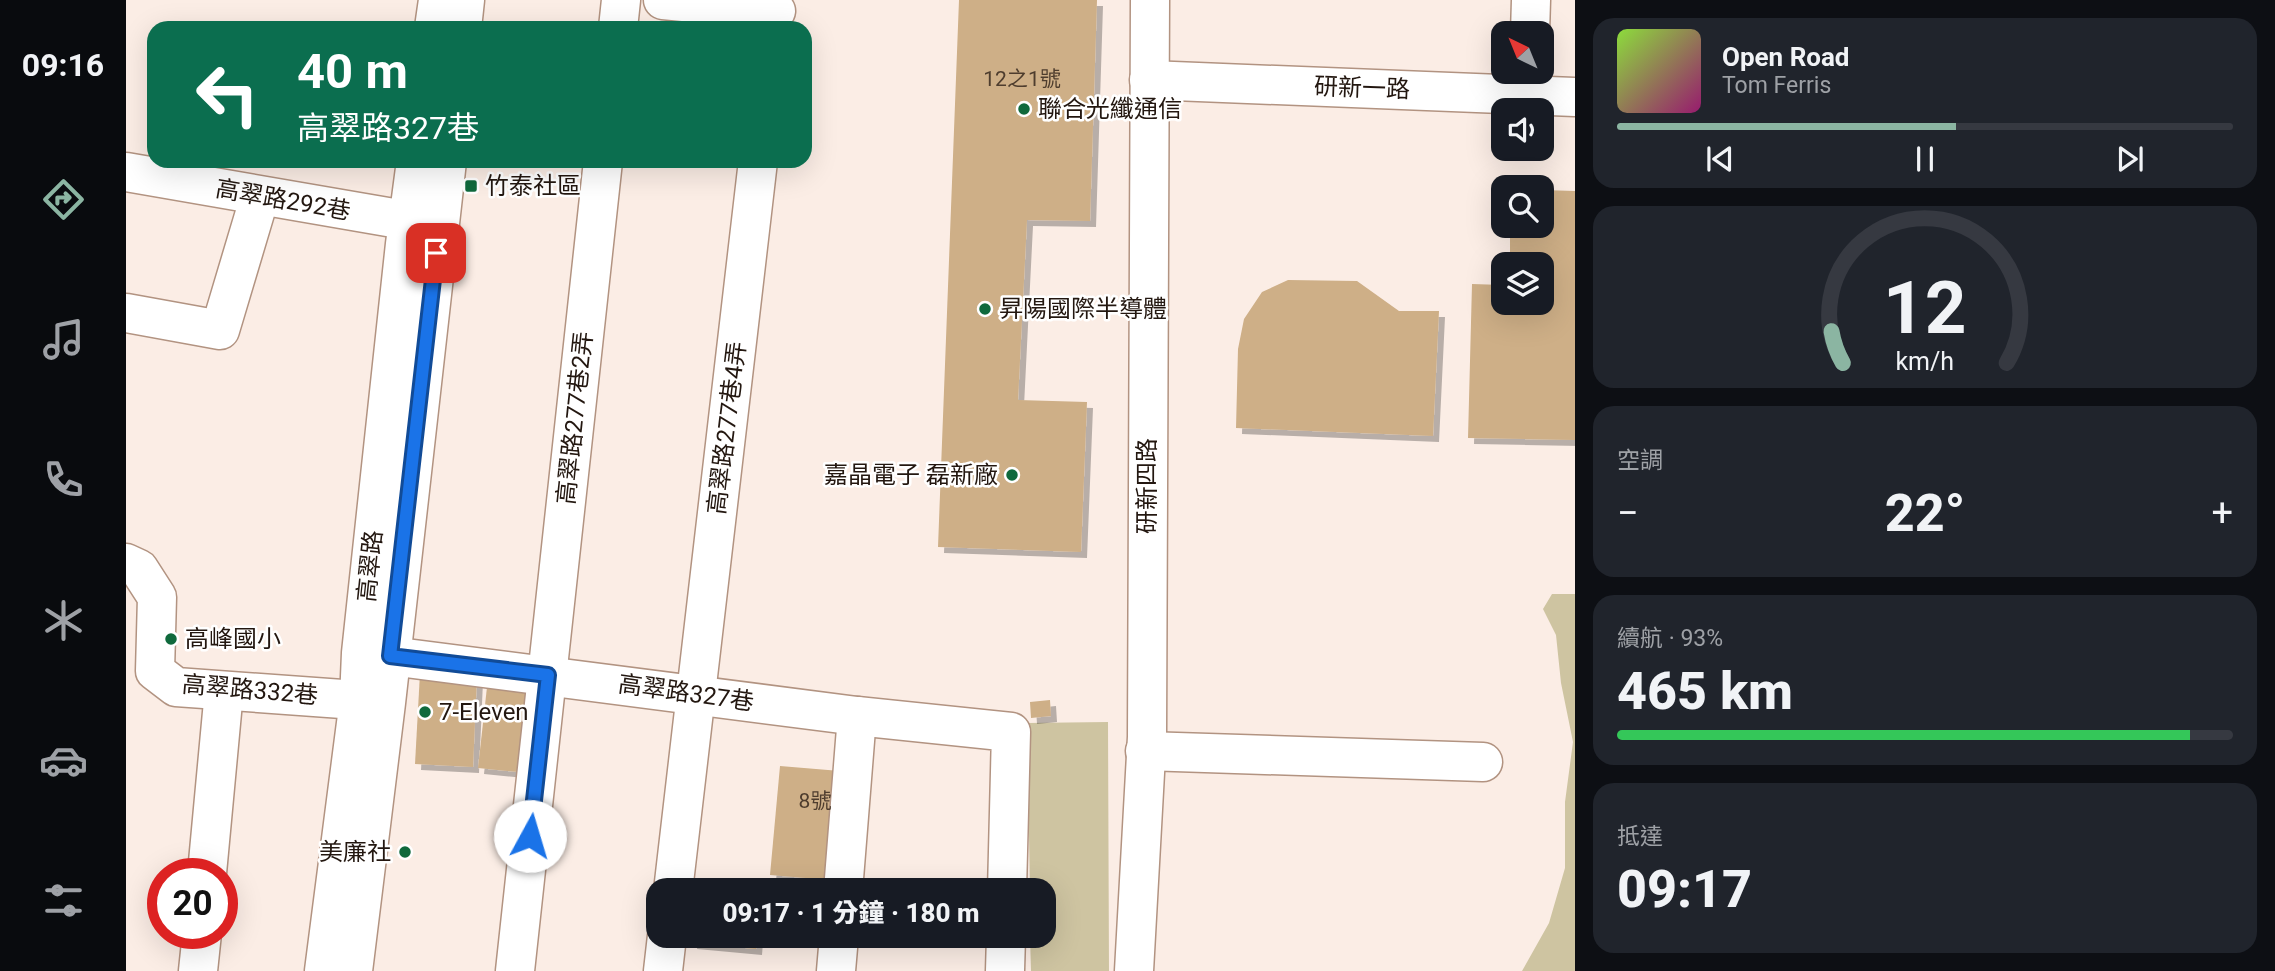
<!DOCTYPE html>
<html lang="zh-TW">
<meta charset="utf-8">
<style>
body{margin:0;font-family:Roboto,"Noto Sans TC",sans-serif;background:#20242c;color:#f1f3f6;height:100vh;display:flex;flex-direction:column;font-size:26px;white-space:nowrap}
*{box-sizing:border-box;margin:0}
p{font-size:23px;color:#9ea1a6}
.icon{flex:none;width:38px;height:38px;fill:none;stroke:currentColor;stroke-width:2;stroke-linecap:round;stroke-linejoin:round}
.map{position:relative;flex:1;overflow:hidden}
.details{display:flex;flex-direction:column;gap:18px;padding:18px;background:#0d0f14;width:700px}
.details>*{flex:none}
.banner{position:absolute;left:21px;top:21px;width:665px;height:147px;border-radius:21px;box-shadow:0 7px 28px #0002;background:#0b6e4f;color:#fff;overflow:hidden}
.needle{width:46px;rotate:317deg}
.fabs{position:absolute;left:1365px;top:21px;display:grid;gap:14px}
.fabs a{display:grid;place-items:center;width:63px;height:63px;border-radius:14px;background:#171b24;box-shadow:0 7px 28px #0002;font-size:35px}
.speed{position:absolute;left:21px;top:858px;display:flex;gap:14px;font-size:35px;font-weight:700;text-align:center}
.speed>*{display:grid;place-content:center;width:91px;height:91px;border-radius:50%;background:#171b24;box-shadow:0 7px 28px #0002;line-height:1}
.speed .limit{border:10px solid #d22;background:#fff;color:#111}
.pin{position:absolute;display:grid;place-items:center;width:60px;height:60px;color:#fff;margin:-30px;border-radius:14px;box-shadow:0 4px 10px #0006}
.me{position:absolute;width:77px;margin:-38px;rotate:6deg;stroke-linejoin:round;filter:drop-shadow(0 0 5px #0008)}
.turn{display:flex;align-items:center;gap:24px;height:147px;padding:0 35px;font-size:32px}
.turn .icon{width:91px;height:91px;stroke-width:2.5}
.turn b{display:block;font-size:49px;line-height:60px}
.big{font-size:52px;font-weight:800;line-height:1.1}
.details .widget{flex:1;display:flex;flex-direction:column;justify-content:center;gap:10px;min-width:0;padding:0 24px;border-radius:21px;background:#20242c}
.details .dial{align-items:center;gap:0}
.dial svg{height:182px;overflow:visible;fill:none;stroke:#363941;stroke-width:7;stroke-linecap:round;text-anchor:middle}
.dial text{fill:#f1f3f6;stroke:none}
.song{display:flex;align-items:center;gap:21px}
.cover{width:84px;height:84px;border-radius:10px;background:linear-gradient(135deg,hsl(90 70% 55%),hsl(320 70% 35%))}
.played{height:7px;border-radius:4px;background:linear-gradient(90deg,#8bb5a2 55%,#363941 55%)}
.keys{display:flex;justify-content:space-around;direction:ltr}
.heat{display:flex;justify-content:space-between;align-items:center;font-size:38px;direction:ltr}
.charge{height:10px;border-radius:5px;background:linear-gradient(90deg,#34c759 93%,#363941 0)}
.trip{position:absolute;left:520px;top:878px;width:410px;height:70px;border-radius:21px;background:#171b24;box-shadow:0 7px 28px #0002;font-weight:800;line-height:70px;text-align:center}
main{display:flex;flex:1;min-height:0}
.tab-bar{display:flex;flex-direction:column;width:126px;justify-content:space-around;align-items:center;background:#090b0e;color:#9ea1a6}
.tab-bar .icon{width:49px;height:49px}
.tab-bar .on{color:#8bb5a2}
.tab-bar b{font-size:32px;color:#f1f3f6}
.map>svg:first-child{display:block}
.green{fill:#cec4a1}
.building{fill:#ceaf87;filter:url(#shadow)}
.lines{fill:none;stroke-linecap:round;stroke-linejoin:round}
.minor-casing{stroke:#b29381;stroke-width:41}
.minor{stroke:#fff;stroke-width:38}
.route-casing{stroke:#114b97;stroke-width:18}
.route{stroke:#1a73e8;stroke-width:12}
.poi-dot{fill:#0f693c;stroke:#fff;stroke-width:2.5}
.labels{text-anchor:middle;dominant-baseline:central;stroke-width:5;stroke-linejoin:round;paint-order:stroke}
.number-label{font-size:21px;fill:#4e3d2e}
.street-label{font-size:24px;fill:#231710;stroke:#fff}
.poi-label{font-size:24px;fill:#231710;stroke:#fff;text-anchor:start}
</style>
<main>
<nav class="tab-bar">
<b>09:16</b>
<svg class="icon on" aria-label="directions" viewBox="0 0 24 24"><path d="M12 3l9 9-9 9-9-9zM9 14v-3h6M13 9l2 2-2 2"/></svg>
<svg class="icon" aria-label="music" viewBox="0 0 24 24"><path d="M9 18V5l10-2v13"/><circle cx="6" cy="18" r="3"/><circle cx="16" cy="16" r="3"/></svg>
<svg class="icon" aria-label="phone" viewBox="0 0 24 24"><path d="M5 4h4l2 5-3 2q2 4 5 5l2-3 5 2v4C11 20 4 13 5 4z"/></svg>
<svg class="icon" aria-label="climate" viewBox="0 0 24 24"><path d="M12 3v18M4 7l16 10M4 17L20 7"/></svg>
<svg class="icon" aria-label="car" viewBox="0 0 24 24"><path d="M5 17H2v-5l4-1 3-4h7l3 4 3 1v5h-3M9 17h6M6 11h13"/><circle cx="7" cy="17" r="2"/><circle cx="17" cy="17" r="2"/></svg>
<svg class="icon" aria-label="filters" viewBox="0 0 24 24"><path d="M4 7h16M4 17h16"/><circle cx="9" cy="7" r="2"/><circle cx="15" cy="17" r="2"/></svg>
</nav>
<div class="map">
<svg width="1449" height="971" viewBox="0 0 1449 971">
<defs>
<filter id="shadow"><feDropShadow dx="6" dy="6" stdDeviation="0" flood-color="#0004"/></filter>
</defs>
<rect width="100%" height="100%" fill="#fbede5"/>
<g class="green">
<path d="M1426 594H1449V971H1396L1423 923 1439 868V802L1447 742 1435 683 1430 635 1417 609Z"/>
<path d="M982 722 983 971H905L904 936H917V891H904L901 723Z"/>
</g>
<g class="building">
<path d="M833 0H971L964 221 901 220 892 400 961 402 955 552 812 547Z"/>
<path d="M1416 190 1449 191V440L1342 438 1346 284 1377 285V303H1416V264H1384V226H1416Z"/>
<path d="M1162 280 1231 281 1273 311H1313L1307 436 1110 428 1112 349 1118 319 1136 292Z"/>
<path d="M294 673 351 675 347 767 289 764Z"/>
<path d="M361 687 412 692 403 773 352 768Z"/>
<path d="M924 700 925 716 905 718 904 702Z"/>
<path d="M654 766 714 771 704 880 644 875Z"/>
<path d="M572 879 636 885V891H570Z"/>
<path d="M566 936H631L630 949 565 943Z"/>
</g>
<g class="lines">
<g class="minor-casing">
<g id="minor">
<path d="M537 0 650 11"/>
<path d="M308 28 312 0"/>
<path d="M336 28 339 0"/>
<path d="M492 28 495 0"/>
<path d="M1404 33 1405 0"/>
<path d="M1023 80 1449 97"/>
<path d="M0 172 308 225"/>
<path d="M0 313 94 330 134 196"/>
<path d="M0 563 13 569 31 597 29 671 50 687 258 702"/>
<path d="M241 653 731 716 885 732 881 891"/>
<path d="M1019 751 1357 762"/>
<path d="M81 873 98 691"/>
<path d="M547 891 632 161"/>
<path d="M717 891 731 716"/>
<path d="M72 971 76 933"/>
<path d="M198 971 233 700 235 653 279 244 290 161"/>
<path d="M227 971 260 703 321 161"/>
<path d="M389 971 477 161"/>
<path d="M537 971 541 936"/>
<path d="M710 971 713 936"/>
<path d="M879 971 880 936"/>
<path d="M1008 971 1021 737 1024 0"/>
</g>
</g>
<use href="#minor" class="minor"/>
</g>
<g class="lines">
<g class="route-casing">
<path id="route" d="M310 253 264 656 422 675 404 836"/>
</g>
<use href="#route" class="route"/>
</g>
<g class="poi-dot">
<circle cx="898" cy="109" r="7"/>
<rect x="338" y="179" width="14" height="14" rx="3.5"/>
<circle cx="859" cy="309" r="7"/>
<circle cx="886" cy="475" r="7"/>
<circle cx="45" cy="639" r="7"/>
<circle cx="299" cy="712" r="7"/>
<circle cx="279" cy="852" r="7"/>
</g>
<g class="labels">
<g class="number-label">
<text x="896" y="79">12之1號</text>
<text x="689" y="801">8號</text>
</g>
<g class="street-label">
<text transform="translate(1236 88) rotate(2)">研新一路</text>
<text transform="translate(157 200) rotate(10)">高翠路292巷</text>
<text transform="translate(449 418) rotate(-84)">高翠路277巷2弄</text>
<text transform="translate(601 428) rotate(-83)">高翠路277巷4弄</text>
<text transform="translate(1021 486) rotate(-90)">研新四路</text>
<text transform="translate(244 566) rotate(-84)">高翠路</text>
<text transform="translate(124 690) rotate(5)">高翠路332巷</text>
<text transform="translate(560 693) rotate(8)">高翠路327巷</text>
</g>
<g class="poi-label">
<text x="912" y="109">聯合光纖通信</text>
<text x="359" y="186">竹泰社區</text>
<text x="873" y="309">昇陽國際半導體</text>
<text x="872" y="475" text-anchor="end">嘉晶電子 磊新廠</text>
<text x="59" y="639">高峰國小</text>
<text x="313" y="712">7-Eleven</text>
<text x="265" y="852" text-anchor="end">美廉社</text>
</g>
</g>
</svg>
<div class="fabs">
<a><svg class="needle" viewBox="-14 -14 28 28"><path d="M0-13l5 13h-10z" fill="#e53935"/><path d="M0 13l5-13h-10z" fill="#9ea1a6"/></svg></a>
<a><svg class="icon" aria-label="sound" viewBox="0 0 24 24"><path d="M4 9h4l5-4v14l-5-4H4zM17 9q2 3 0 6"/></svg></a>
<a><svg class="icon" aria-label="search" viewBox="0 0 24 24"><circle cx="10" cy="10" r="6"/><path d="M15 15l6 6"/></svg></a>
<a><svg class="icon" aria-label="layers" viewBox="0 0 24 24"><path d="M12 4l9 5-9 5-9-5zM3 14l9 5 9-5"/></svg></a>
</div>
<div class="speed"><div class="limit">20</div></div>
<div class="pin" style="left:310px;top:253px;background:#d93025"><svg class="icon" aria-label="arrive" viewBox="0 0 24 24"><path d="M6 21V4h12l-3 4 3 4H6"/></svg></div>
<svg class="me" style="left:404px;top:836px" viewBox="-20 -20 40 40"><circle r="19" fill="#fff"/><path d="M0-13L10 11 0 6-10 11z" fill="#1a73e8"/></svg>
<div class="trip">09:17 · 1 分鐘 · 180 m</div>
<div class="banner">
<div class="turn"><svg class="icon" aria-label="left" viewBox="0 0 24 24"><path d="M17 20v-9H6M10 6l-5 5 5 5"/></svg><div><b>40 m</b>高翠路327巷</div></div>
</div>
</div>
<section class="details">
<div class="widget">
<div class="song"><i class="cover"></i><div><b>Open Road</b><p>Tom Ferris</p></div></div>
<div class="played"></div>
<div class="keys"><svg class="icon" aria-label="previous" viewBox="0 0 24 24"><path d="M18 5L8 12l10 7zM5 5v14"/></svg><svg class="icon" aria-label="pause" viewBox="0 0 24 24"><path d="M8 5v14M16 5v14"/></svg><svg class="icon" aria-label="next" viewBox="0 0 24 24"><path d="M6 5l10 7-10 7zM19 5v14"/></svg></div>
</div>
<div class="widget dial"><svg viewBox="0 0 100 80">
<path d="M14 69A42 42 0 1 1 86 69"/>
<path d="M14 69A42 42 0 0 1 9 55" stroke="#8bb5a2"/>
<text x="50" y="56" font-size="32" font-weight="700">12</text>
<text x="50" y="72" font-size="11">km/h</text>
</svg></div>
<div class="widget"><p>空調</p>
<div class="heat"><a>−</a><b class="big">22°</b><a>+</a></div>
</div>
<div class="widget"><p>續航 · 93%</p><b class="big">465 km</b><div class="charge"></div></div>
<div class="widget"><p>抵達</p><b class="big">09:17</b></div>
</section>
</main>
